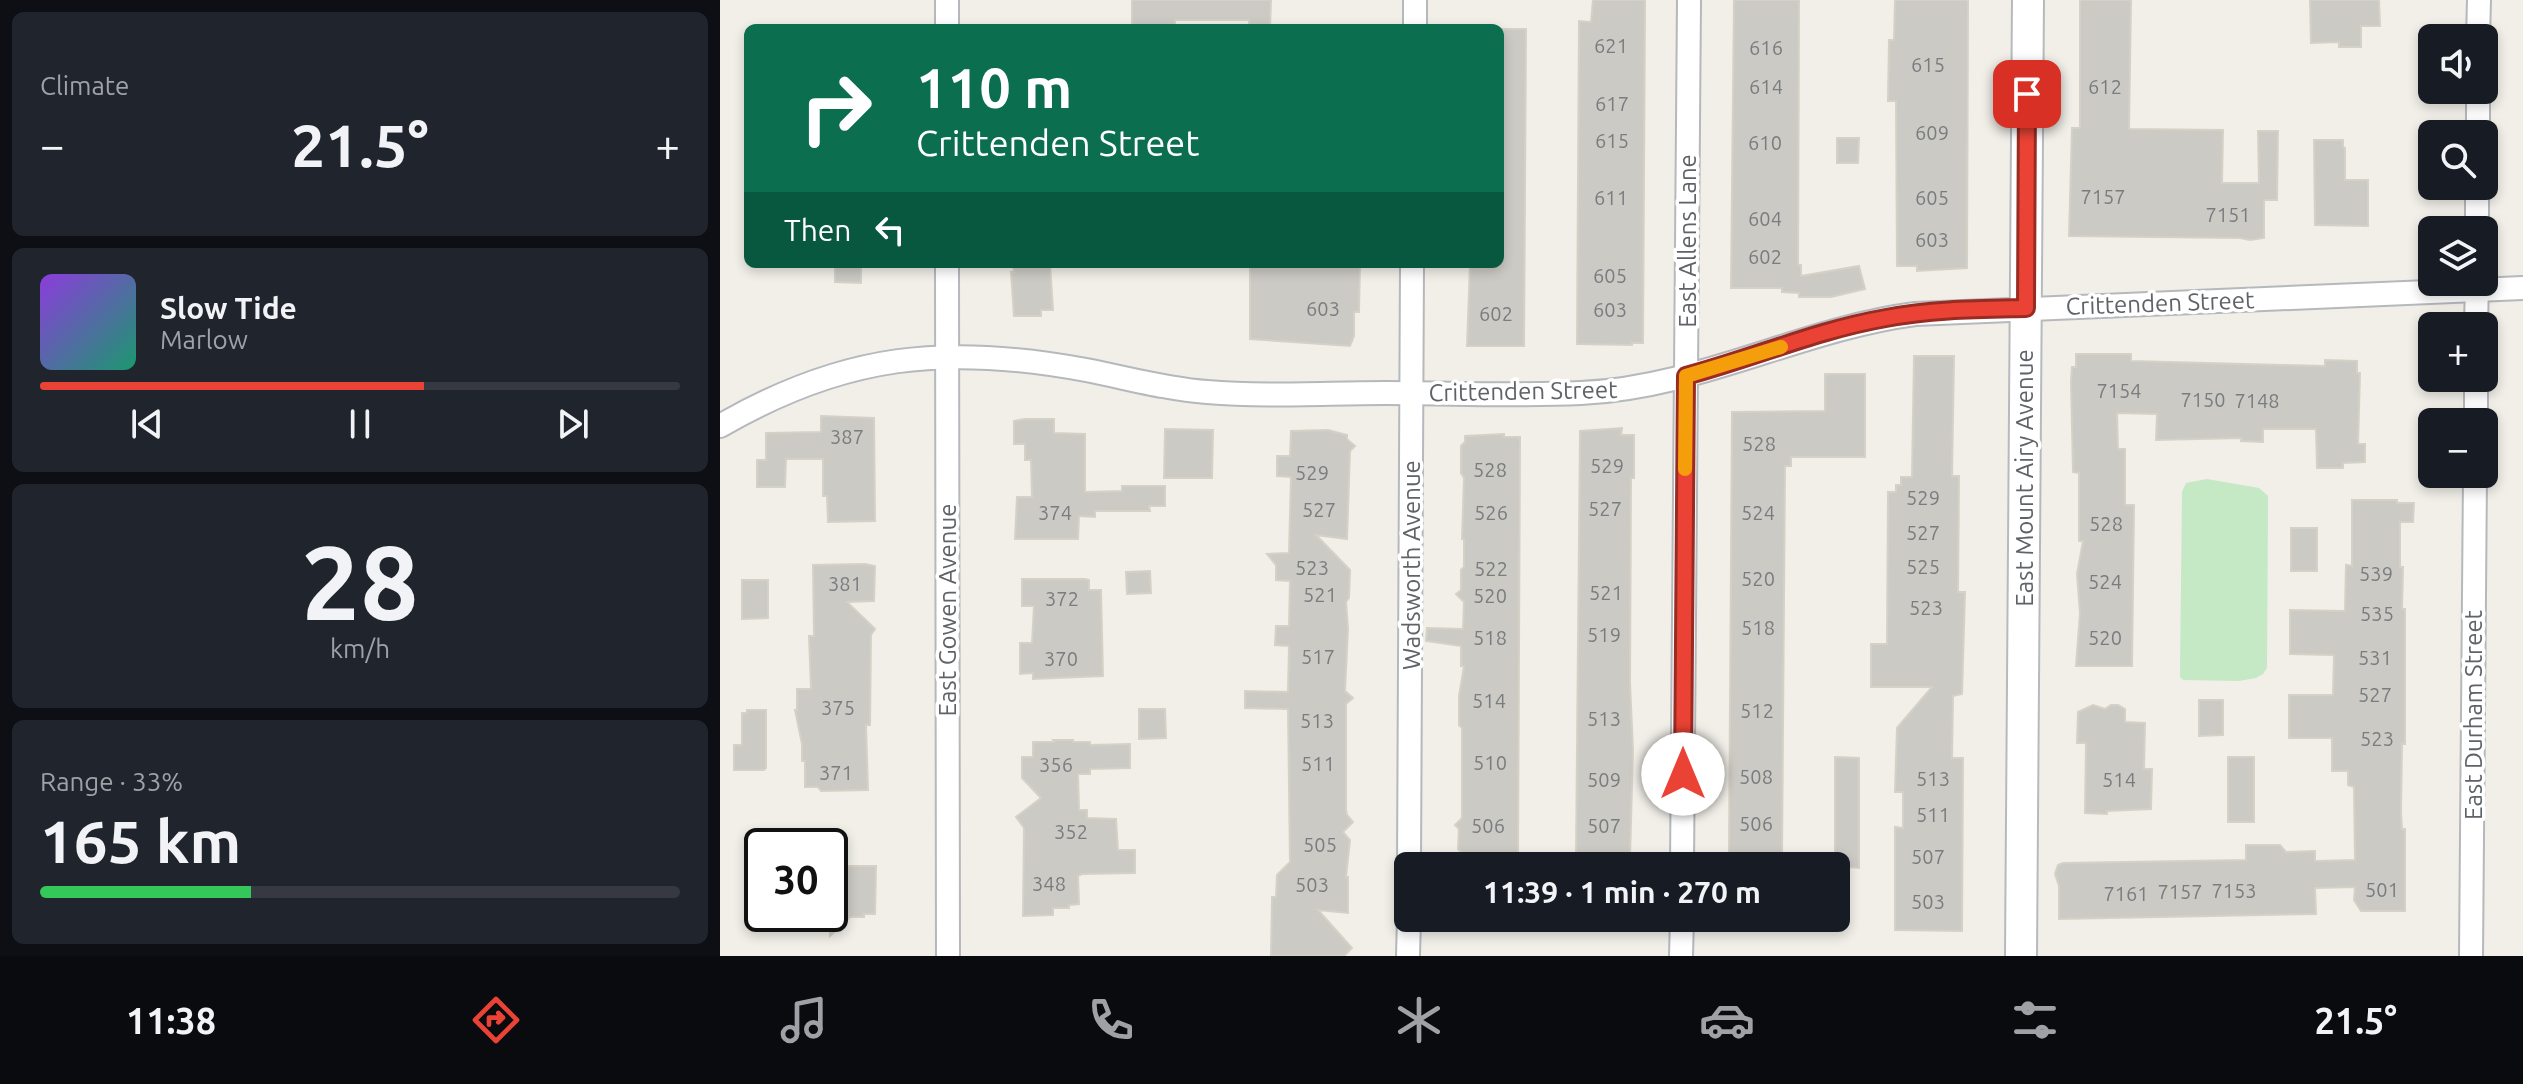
<!DOCTYPE html>
<meta charset="utf-8">
<style>
body{margin:0;font-family:Ubuntu,sans-serif;background:#20242c;color:#f1f3f6;height:100vh;display:flex;flex-direction:column;font-size:30px;white-space:nowrap}
*{box-sizing:border-box;margin:0}
p{font-size:26px;color:#9ea1a6}
.icon{flex:none;width:44px;height:44px;fill:none;stroke:currentColor;stroke-width:2;stroke-linecap:round;stroke-linejoin:round}
.map{position:relative;flex:1;overflow:hidden}
.side{display:flex;flex-direction:column;gap:12px;padding:12px;background:#0d0f14;width:720px}
.side>*{flex:none}
.hud{position:absolute;left:24px;top:24px;width:760px;height:244px;border-radius:12px;box-shadow:0 4px 12px #0003;background:#0b6e4f;color:#fff;overflow:hidden}
.buttons{position:absolute;left:1698px;top:24px;display:grid;gap:16px}
.buttons a{display:grid;place-items:center;width:80px;height:80px;border-radius:12px;background:#171b24;box-shadow:0 4px 12px #0003;font-size:40px}
.speed{position:absolute;left:24px;top:828px;display:flex;gap:16px;font-size:40px;font-weight:700;text-align:center}
.speed>*{display:grid;place-content:center;width:104px;height:104px;border-radius:50%;background:#171b24;box-shadow:0 4px 12px #0003;line-height:1}
.speed .limit{border:4px solid #111;border-radius:12px;background:#fff;color:#111}
.pin{position:absolute;display:grid;place-items:center;width:68px;height:68px;color:#fff;margin:-34px;border-radius:16px;box-shadow:0 4px 12px #0006}
.me{position:absolute;width:88px;margin:-44px;rotate:0deg;stroke-linejoin:round;filter:drop-shadow(0 0 6px #0008)}
.turn{display:flex;align-items:center;gap:28px;height:168px;padding:0 40px;font-size:36px}
.turn .icon{width:104px;height:104px;stroke-width:2.5}
.turn b{display:block;font-size:56px;line-height:68px}
.then{display:flex;align-items:center;height:76px;padding:0 40px;background:#0003;gap:16px;font-size:30px}
.big{font-size:60px;font-weight:700;line-height:1.1}
.side .card{flex:1;display:flex;flex-direction:column;justify-content:center;gap:12px;min-width:0;padding:0 28px;border-radius:12px;background:#20242c}
.side .dial{align-items:center;gap:0}
.dial b{font-size:104px;line-height:1}
.song{display:flex;align-items:center;gap:24px}
.cover{width:96px;height:96px;border-radius:12px;background:linear-gradient(135deg,hsl(270 70% 55%),hsl(160 70% 35%))}
.played{height:8px;border-radius:4px;background:linear-gradient(90deg,#ea4335 60%,#363941 60%)}
.keys{display:flex;justify-content:space-around;direction:ltr}
.heat{display:flex;justify-content:space-between;align-items:center;font-size:44px;direction:ltr}
.charge{height:12px;border-radius:6px;background:linear-gradient(90deg,#34c759 33%,#363941 0)}
.trip{position:absolute;left:674px;top:852px;width:456px;height:80px;border-radius:12px;background:#171b24;box-shadow:0 4px 12px #0003;font-weight:700;line-height:80px;text-align:center}
.tabs{display:flex;height:128px;justify-content:space-around;align-items:center;background:#090b0e;color:#9ea1a6}
.tabs .icon{width:56px;height:56px}
.tabs .current{color:#ea4335}
.tabs b{font-size:36px;color:#f1f3f6}
main{display:flex;flex:1;min-height:0}
.map>svg:first-child{display:block}
.green{fill:#c5e8c5}
.building{fill:#cccac5;stroke:#d6d1c6;stroke-width:2}
.lines{fill:none;stroke-linecap:round;stroke-linejoin:round}
.street-casing{stroke:#b5b8bc;stroke-width:26}
.secondary-casing{stroke:#b6babf;stroke-width:34}
.street{stroke:#fff;stroke-width:22}
.secondary{stroke:#fff;stroke-width:30}
.route-casing{stroke:#982c22;stroke-width:20}
.route{stroke:#ea4335;stroke-width:14}
.slow{stroke:#f59e0b;stroke-width:14}
.labels{text-anchor:middle;dominant-baseline:central;stroke-width:7;stroke-linejoin:round;paint-order:stroke}
.number-label{font-size:20px;fill:#7a7d7f}
.street-label{font-size:24px;fill:#5f6368;stroke:#fff}
</style>
<main>
<section class="side">
<div class="card"><p>Climate</p>
<div class="heat"><a>−</a><b class="big">21.5°</b><a>+</a></div>
</div>
<div class="card">
<div class="song"><i class="cover"></i><div><b>Slow Tide</b><p>Marlow</p></div></div>
<div class="played"></div>
<div class="keys"><svg class="icon" aria-label="previous" viewBox="0 0 24 24"><path d="M18 5L8 12l10 7zM5 5v14"/></svg><svg class="icon" aria-label="pause" viewBox="0 0 24 24"><path d="M8 5v14M16 5v14"/></svg><svg class="icon" aria-label="next" viewBox="0 0 24 24"><path d="M6 5l10 7-10 7zM19 5v14"/></svg></div>
</div>
<div class="card dial"><b>28</b><p>km/h</p></div>
<div class="card"><p>Range · 33%</p><b class="big">165 km</b><div class="charge"></div></div>
</section>
<div class="map">
<svg width="1803" height="956" viewBox="0 0 1803 956">
<rect width="100%" height="100%" fill="#f1efe8"/>
<path class="green" d="M1487 479 1539 488 1548 496 1547 668 1543 674 1536 678 1519 681 1463 680 1460 677 1462 492 1466 483Z"/>
<g class="building">
<path d="M412 0H551L550 28H529V20H455V25L412 28Z"/>
<path d="M873 0H925L923 343H912V345L857 344 859 21 871 22Z"/>
<path d="M1014 0H1079L1078 265H1081V276L1139 266 1145 289 1111 297H1079V293L1062 292V288H1011Z"/>
<path d="M1175 0H1248L1247 268 1197 271V266H1177L1176 101H1168L1169 40H1174Z"/>
<path d="M1360 0H1411L1409 129 1503 130 1502 183H1539L1538 131H1558L1557 200H1544V238L1530 240 1520 238 1349 236 1352 128H1360Z"/>
<path d="M1590 0H1659L1660 26H1641V47H1619V42L1591 43Z"/>
<path d="M780 29H806L804 346H747L750 264H780Z"/>
<path d="M1117 138H1139L1138 163H1117Z"/>
<path d="M1594 140H1623V147L1625 148V180H1648V226L1595 225Z"/>
<path d="M115 264H141V283L115 282Z"/>
<path d="M293 264H330L333 310H321V316H294L291 272H294Z"/>
<path d="M640 264 639 312H634V336L630 346 530 339V266Z"/>
<path d="M1356 354H1411V361L1563 365 1605 366V360L1637 361V373H1640L1638 444H1645V462L1623 463V468H1597L1596 429H1543V442L1521 441 1522 438 1436 440 1437 414 1397 413 1398 449H1405V505H1414L1412 666H1356L1360 613 1357 574 1363 541H1359V473L1353 472 1351 381 1352 367H1356Z"/>
<path d="M1194 356H1234L1232 476H1239L1238 592H1245L1242 694 1233 696 1232 758H1243L1242 931 1175 930V827L1183 828V792H1175L1177 728 1212 687H1151V644H1167L1168 492H1176V485H1181V477H1192Z"/>
<path d="M1105 374H1145V457H1071V466H1065L1062 856 1009 853 1012 412 1105 411Z"/>
<path d="M101 416 154 418 155 521 108 522 107 496H103V459H66L65 487H37V460H46V433L101 432Z"/>
<path d="M305 419H334V433L365 434V492L402 491V486H445V506H429L430 511H375V517L359 516 358 539H295L297 497H312L311 460H305V444H294V421Z"/>
<path d="M902 428 901 435H914V478H911L910 683 913 750 910 857 862 860 856 858 860 431Z"/>
<path d="M445 429 493 430 492 478H444Z"/>
<path d="M608 430 627 435V439L635 446 630 451 627 539 596 535 630 570 629 598 626 602 628 629 625 691 633 698 626 704V810L627 815 633 822 623 832 630 840 626 877H628V913L598 910 632 948 624 956H551L552 897H556L557 875 570 862 568 709 525 708V691L568 692 569 646 555 645 556 626H569L570 581 556 580V565L547 554 569 553 571 477 557 476V456H570L571 431Z"/>
<path d="M784 434V437H800L798 858H782L781 860 773 861V863H764V866H744L743 854 738 849 739 829 735 825 742 818V728L739 725V696L744 666H741V646L706 641 707 628 743 629 744 602 736 594 741 590V570L744 567V539H742L744 478 741 473V446L745 442V436Z"/>
<path d="M1632 500H1677V503H1694L1693 522H1680V567H1683L1682 609H1685V744H1682L1681 813 1682 829H1685V911H1641L1634 900 1635 887 1595 888 1596 914 1339 919V886L1335 874 1338 865 1343 863 1526 860V845H1560L1566 852 1595 851V861L1635 860 1634 787 1628 785V771H1612V738H1569V695H1613L1614 655 1570 654V610L1625 611 1626 565 1632 566Z"/>
<rect x="1571" y="528" width="26" height="43"/>
<path d="M145 564 155 566 154 601 127 602 155 629 151 635 150 725H146L148 790 101 791 98 787H85V761H82V744L75 710H77V689H91L89 636H94L93 565Z"/>
<path d="M430 571 431 593 407 594 406 572Z"/>
<path d="M302 579H365L369 580V590H381L383 676 313 679V673L300 674V643H312L314 606H302Z"/>
<path d="M22 580H48V618L22 619Z"/>
<path d="M1479 700H1503V735L1479 736Z"/>
<path d="M1373 705 1385 709 1391 705H1398L1405 709V722L1425 723 1424 769H1432L1431 809 1387 811V814L1365 813 1366 743H1357L1358 712Z"/>
<path d="M419 709H445L446 738 419 739Z"/>
<path d="M27 710H46V768L44 770H14V745H22V713H27Z"/>
<path d="M333 740H353V742H370V745L410 744V768L370 769V774H358L359 810H367V818L396 819 398 850H415V873L362 874 358 876 359 904 349 905V908H333V915L303 916 304 828 296 817 321 798 302 778V757H313V742H334Z"/>
<path d="M1115 757 1139 758V868L1115 866Z"/>
<rect x="1508" y="757" width="26" height="65"/>
<path d="M110 866H156L155 914H144V917H130L110 936Z"/>
</g>
<g class="lines">
<g class="street-casing">
<g id="street">
<path d="M227 0V28"/>
<path d="M695 28V0"/>
<path d="M1758 38 1759 0"/>
<path d="M1758 134V90"/>
<path d="M1757 230V186"/>
<path d="M227 264 228 956"/>
<path d="M1756 326 1757 282"/>
<path d="M1756 422V378"/>
<path d="M0 426C124 354 226 344 366 370 407 378 446 389 487 392 546 397 606 393 665 393 730 393 796 396 861 393 978 388 1081 329 1195 314L1803 288"/>
<path d="M689 866 692 264"/>
<path d="M962 866 969 0"/>
<path d="M688 956 689 918"/>
<path d="M961 956 962 918"/>
<path d="M1751 956 1755 474"/>
</g>
</g>
<g class="secondary-casing">
<path id="secondary" d="M1301 956 1308 0"/>
</g>
<use href="#street" class="street"/>
<use href="#secondary" class="secondary"/>
</g>
<g class="lines">
<g class="route-casing">
<path id="route" d="M963 774 966 376C1033 358 1097 330 1166 318 1212 309 1259 309 1306 308L1307 94"/>
</g>
<use href="#route" class="route"/>
<path class="slow" d="M965 469 966 376 1061 347"/>
</g>
<g class="labels">
<g class="number-label">
<text x="891" y="45">621</text>
<text x="1046" y="47">616</text>
<text x="1208" y="64">615</text>
<text x="1046" y="86">614</text>
<text x="1385" y="86">612</text>
<text x="892" y="103">617</text>
<text x="1212" y="132">609</text>
<text x="892" y="140">615</text>
<text x="1045" y="142">610</text>
<text x="1383" y="196">7157</text>
<text x="891" y="197">611</text>
<text x="1212" y="197">605</text>
<text x="1508" y="214">7151</text>
<text x="1045" y="218">604</text>
<text x="1212" y="239">603</text>
<text x="1045" y="256">602</text>
<text x="890" y="275">605</text>
<text x="603" y="308">603</text>
<text x="890" y="309">603</text>
<text x="776" y="313">602</text>
<text x="1399" y="390">7154</text>
<text x="1483" y="399">7150</text>
<text x="1537" y="400">7148</text>
<text x="127" y="436">387</text>
<text x="1039" y="443">528</text>
<text x="887" y="465">529</text>
<text x="770" y="469">528</text>
<text x="592" y="472">529</text>
<text x="1203" y="497">529</text>
<text x="885" y="508">527</text>
<text x="599" y="509">527</text>
<text x="335" y="512">374</text>
<text x="771" y="512">526</text>
<text x="1038" y="512">524</text>
<text x="1386" y="523">528</text>
<text x="1203" y="532">527</text>
<text x="1203" y="566">525</text>
<text x="592" y="567">523</text>
<text x="771" y="568">522</text>
<text x="1656" y="573">539</text>
<text x="1038" y="578">520</text>
<text x="1385" y="581">524</text>
<text x="125" y="583">381</text>
<text x="886" y="592">521</text>
<text x="600" y="594">521</text>
<text x="770" y="595">520</text>
<text x="342" y="598">372</text>
<text x="1206" y="607">523</text>
<text x="1657" y="613">535</text>
<text x="1038" y="627">518</text>
<text x="884" y="634">519</text>
<text x="770" y="637">518</text>
<text x="1385" y="637">520</text>
<text x="598" y="656">517</text>
<text x="1655" y="657">531</text>
<text x="341" y="658">370</text>
<text x="1655" y="694">527</text>
<text x="769" y="700">514</text>
<text x="118" y="707">375</text>
<text x="1037" y="710">512</text>
<text x="884" y="718">513</text>
<text x="597" y="720">513</text>
<text x="1657" y="738">523</text>
<text x="770" y="762">510</text>
<text x="598" y="763">511</text>
<text x="336" y="764">356</text>
<text x="116" y="772">371</text>
<text x="1036" y="776">508</text>
<text x="1213" y="778">513</text>
<text x="884" y="779">509</text>
<text x="1399" y="779">514</text>
<text x="1213" y="814">511</text>
<text x="1036" y="823">506</text>
<text x="768" y="825">506</text>
<text x="884" y="825">507</text>
<text x="351" y="831">352</text>
<text x="600" y="844">505</text>
<text x="1208" y="856">507</text>
<text x="329" y="883">348</text>
<text x="592" y="884">503</text>
<text x="1662" y="889">501</text>
<text x="1514" y="890">7153</text>
<text x="1460" y="891">7157</text>
<text x="1406" y="893">7161</text>
<text x="1208" y="901">503</text>
</g>
<g class="street-label">
<text transform="translate(967 241) rotate(-90)">East Allens Lane</text>
<text transform="translate(1440 303) rotate(-2)">Crittenden Street</text>
<text transform="translate(803 391) rotate(-1)">Crittenden Street</text>
<text transform="translate(1304 478) rotate(-90)">East Mount Airy Avenue</text>
<text transform="translate(691 565) rotate(-90)">Wadsworth Avenue</text>
<text transform="translate(227 610) rotate(-90)">East Gowen Avenue</text>
<text transform="translate(1753 715) rotate(-90)">East Durham Street</text>
</g>
</g>
</svg>
<div class="buttons">
<a><svg class="icon" aria-label="sound" viewBox="0 0 24 24"><path d="M4 9h4l5-4v14l-5-4H4zM17 9q2 3 0 6"/></svg></a>
<a><svg class="icon" aria-label="search" viewBox="0 0 24 24"><circle cx="10" cy="10" r="6"/><path d="M15 15l6 6"/></svg></a>
<a><svg class="icon" aria-label="layers" viewBox="0 0 24 24"><path d="M12 4l9 5-9 5-9-5zM3 14l9 5 9-5"/></svg></a>
<a>+</a>
<a>−</a>
</div>
<div class="speed"><div class="limit">30</div></div>
<div class="pin" style="left:1307px;top:94px;background:#d93025"><svg class="icon" aria-label="arrive" viewBox="0 0 24 24"><path d="M6 21V4h12l-3 4 3 4H6"/></svg></div>
<svg class="me" style="left:963px;top:774px" viewBox="-20 -20 40 40"><circle r="19" fill="#fff"/><path d="M0-13L10 11 0 6-10 11z" fill="#ea4335"/></svg>
<div class="trip">11:39 · 1 min · 270 m</div>
<div class="hud">
<div class="turn"><svg class="icon" aria-label="right" viewBox="0 0 24 24"><path d="M7 20v-9h11M14 6l5 5-5 5"/></svg><div><b>110 m</b>Crittenden Street</div></div>
<div class="then">Then<svg class="icon" aria-label="left" viewBox="0 0 24 24"><path d="M17 20v-9H6M10 6l-5 5 5 5"/></svg></div>
</div>
</div>
</main>
<nav class="tabs">
<b>11:38</b>
<svg class="icon current" aria-label="directions" viewBox="0 0 24 24"><path d="M12 3l9 9-9 9-9-9zM9 14v-3h6M13 9l2 2-2 2"/></svg>
<svg class="icon" aria-label="music" viewBox="0 0 24 24"><path d="M9 18V5l10-2v13"/><circle cx="6" cy="18" r="3"/><circle cx="16" cy="16" r="3"/></svg>
<svg class="icon" aria-label="phone" viewBox="0 0 24 24"><path d="M5 4h4l2 5-3 2q2 4 5 5l2-3 5 2v4C11 20 4 13 5 4z"/></svg>
<svg class="icon" aria-label="climate" viewBox="0 0 24 24"><path d="M12 3v18M4 7l16 10M4 17L20 7"/></svg>
<svg class="icon" aria-label="car" viewBox="0 0 24 24"><path d="M5 17H2v-5l4-1 3-4h7l3 4 3 1v5h-3M9 17h6M6 11h13"/><circle cx="7" cy="17" r="2"/><circle cx="17" cy="17" r="2"/></svg>
<svg class="icon" aria-label="filters" viewBox="0 0 24 24"><path d="M4 7h16M4 17h16"/><circle cx="9" cy="7" r="2"/><circle cx="15" cy="17" r="2"/></svg>
<b>21.5°</b>
</nav>
